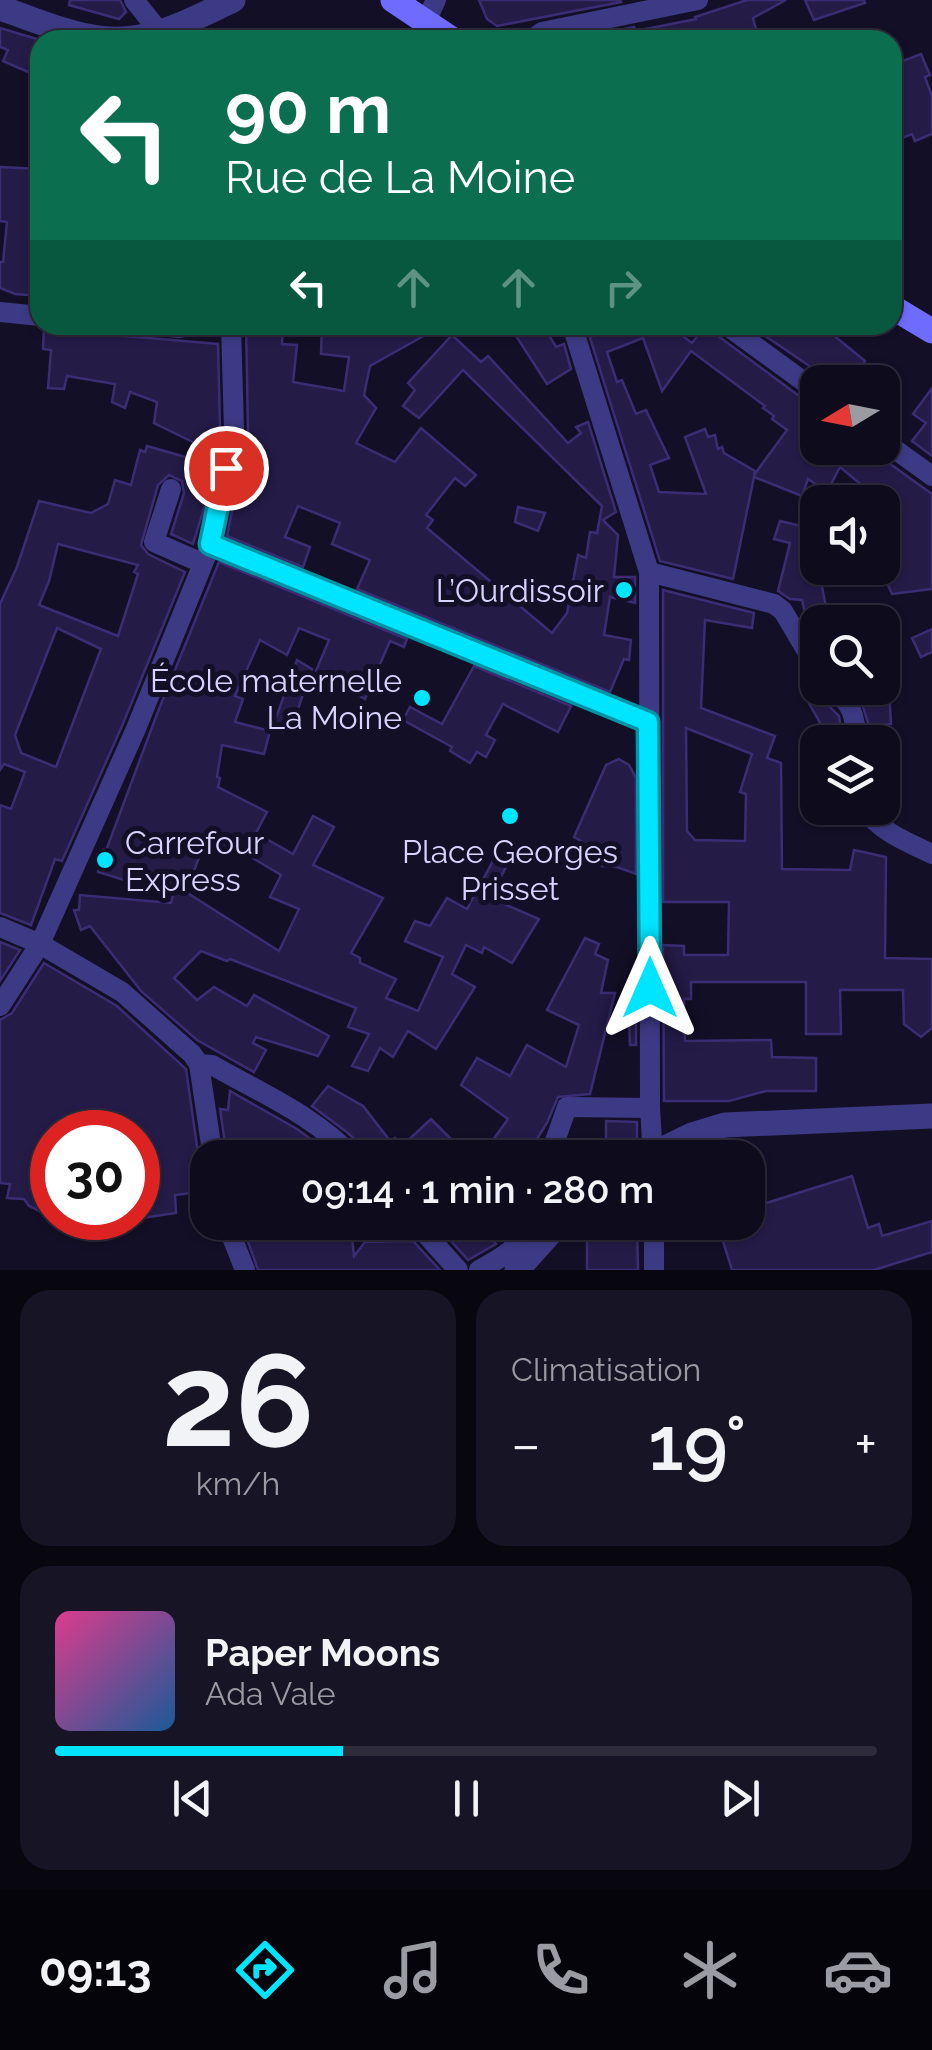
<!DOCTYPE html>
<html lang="fr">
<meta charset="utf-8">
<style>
body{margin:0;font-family:Raleway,sans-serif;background:#171425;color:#f1f3f6;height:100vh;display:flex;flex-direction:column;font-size:38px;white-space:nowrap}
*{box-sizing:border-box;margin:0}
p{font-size:32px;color:#9b9ba3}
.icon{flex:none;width:55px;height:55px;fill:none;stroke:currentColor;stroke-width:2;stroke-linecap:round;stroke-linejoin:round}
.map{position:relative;height:1270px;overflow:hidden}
.panel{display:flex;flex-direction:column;gap:20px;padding:20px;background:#08060f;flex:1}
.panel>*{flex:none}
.hud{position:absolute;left:30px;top:30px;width:872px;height:305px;border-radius:30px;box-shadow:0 2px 8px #0004,0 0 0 2px #2e2b3b;background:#0b6e4f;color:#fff;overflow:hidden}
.needle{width:65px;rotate:260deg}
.buttons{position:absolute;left:800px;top:365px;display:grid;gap:20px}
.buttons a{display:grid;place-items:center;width:100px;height:100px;border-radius:20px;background:#0e0b1c;box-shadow:0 2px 8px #0004,0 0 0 2px #2e2b3b;font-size:50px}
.speed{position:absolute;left:30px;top:1110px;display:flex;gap:20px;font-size:50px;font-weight:700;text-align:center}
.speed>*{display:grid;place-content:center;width:130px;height:130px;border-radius:50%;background:#0e0b1c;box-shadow:0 2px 8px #0004,0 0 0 2px #2e2b3b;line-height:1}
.speed .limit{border:15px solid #d22;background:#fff;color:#111}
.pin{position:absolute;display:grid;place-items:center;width:85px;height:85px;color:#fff;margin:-42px;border:5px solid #fff;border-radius:50%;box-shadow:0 2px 10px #0007}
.me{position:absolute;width:110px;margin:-55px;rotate:0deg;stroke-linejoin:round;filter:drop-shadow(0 0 8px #0008)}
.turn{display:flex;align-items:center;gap:35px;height:210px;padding:0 30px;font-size:45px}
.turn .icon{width:130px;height:130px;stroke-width:2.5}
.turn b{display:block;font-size:70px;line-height:85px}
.lanes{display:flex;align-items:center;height:95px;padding:0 30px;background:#0003;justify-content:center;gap:50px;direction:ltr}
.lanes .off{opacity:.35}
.big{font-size:75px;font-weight:600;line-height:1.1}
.panel .card{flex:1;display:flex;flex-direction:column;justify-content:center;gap:15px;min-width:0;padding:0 35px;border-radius:30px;background:#171425}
.panel .dial{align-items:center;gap:0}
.dial b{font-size:130px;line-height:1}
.song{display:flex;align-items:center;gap:30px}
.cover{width:120px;height:120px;border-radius:15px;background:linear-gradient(135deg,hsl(330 70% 55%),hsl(210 70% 35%))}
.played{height:10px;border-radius:5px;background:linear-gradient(90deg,#00e5ff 35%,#2e2b3b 35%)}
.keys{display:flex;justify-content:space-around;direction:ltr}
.heat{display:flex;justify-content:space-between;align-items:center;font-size:55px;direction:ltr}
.panel .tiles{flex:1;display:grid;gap:20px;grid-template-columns:1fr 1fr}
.card:last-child{grid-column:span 2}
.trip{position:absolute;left:190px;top:1140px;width:575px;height:100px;border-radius:30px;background:#0e0b1c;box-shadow:0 2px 8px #0004,0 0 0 2px #2e2b3b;font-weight:600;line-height:100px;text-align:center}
.tab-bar{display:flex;height:160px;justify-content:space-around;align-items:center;background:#06040b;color:#9b9ba3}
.tab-bar .icon{width:70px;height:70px}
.tab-bar .current{color:#00e5ff}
.tab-bar b{font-size:45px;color:#f1f3f6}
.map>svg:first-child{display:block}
.building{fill:#241b47;stroke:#3b2d73;stroke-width:2.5;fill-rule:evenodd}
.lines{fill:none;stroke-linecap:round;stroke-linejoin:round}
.minor{stroke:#3d3a85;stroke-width:20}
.tertiary{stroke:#3d3a85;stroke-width:25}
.secondary{stroke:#6f6bff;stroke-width:25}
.route-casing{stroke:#0095a6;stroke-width:25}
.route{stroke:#00e5ff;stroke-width:18}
.poi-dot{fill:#00e5ff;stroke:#130f26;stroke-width:4}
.labels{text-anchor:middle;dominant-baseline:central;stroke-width:10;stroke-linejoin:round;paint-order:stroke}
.poi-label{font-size:32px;fill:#d9d4ff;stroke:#130f26;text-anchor:end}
</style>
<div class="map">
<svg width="932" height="1270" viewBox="0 0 932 1270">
<rect width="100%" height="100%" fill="#130f26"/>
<g class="building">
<path d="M70 0H120L126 12 119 19 69 5Z"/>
<path d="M479 0H620L621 2 497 26 487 19Z"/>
<path d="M747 0H786L753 18 759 40H591L592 36 634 27 636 31 696 19 695 17Z"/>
<path d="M805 0H864L865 3 814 20Z"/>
<path d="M0 28 40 40V77L3 61 8 50 0 47Z"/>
<path d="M921 54 930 75 925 77 932 96V134L915 141 912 134 892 142V65Z"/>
<path d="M0 167 40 169V296L15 294 0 288V262H3L7 222 0 221Z"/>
<path d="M246 325H283L282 344 297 345 293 382 344 391 349 357 321 354 322 325H443L370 366 364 395 376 408 356 443 395 462 421 428 476 475 465 486 455 478 426 515 433 520 427 528 552 633 567 613 578 555 586 558 590 532 597 533 602 506 463 370 419 418 403 406 415 390 408 383 452 335 481 362 488 356 568 443 581 433 576 427 588 422 616 512 603 520 618 535 614 577H635V603L610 597 604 635 631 640 629 660 624 659 610 692 357 589 370 560 332 544 340 523 298 506 285 537 310 547 303 567 227 536 248 432Z"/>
<path d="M509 325H543L556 347 564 344 571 369 547 384Z"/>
<path d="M586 325H673L671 327 692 343 706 325H712L718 336 818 410V448H868L932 494V589L892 594 880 568H884L882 534 891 536 882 531V502L840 467 827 492 808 479 802 496 754 477 733 579 660 561ZM643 338 662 391 691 351 765 406 763 408 774 416 772 419 787 430 754 475 755 471 724 453 722 447 718 449 715 435 708 437 705 429 685 437 706 494 659 492 650 465 669 458 646 410 636 414 622 380 617 382 607 352Z"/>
<path d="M749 325H838L832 334 865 361 863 366 886 382H833Z"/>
<path d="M44 329 218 344 220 429 215 453 154 423 157 402 130 392 125 408 112 402 115 384 67 376 64 389 48 388 51 350 43 349Z"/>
<path d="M932 388V456L912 441 926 423 913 414Z"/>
<path d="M147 446 213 465 205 505 193 544 171 534 184 493 182 481 169 475 158 485 141 545 148 554 185 572 122 726 62 861 55 859 31 925 0 913V805L11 809 25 772 4 764 0 770V604L17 567 39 501 91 513 108 504 115 480 131 485 140 450 145 452ZM58 544 138 565 134 572 138 574 118 636 39 605 49 581ZM57 628 101 649 56 767 21 753 15 735Z"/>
<path d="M518 507 545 513 538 531 515 522Z"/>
<path d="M780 521 818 530V551H815L829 622H807L802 600 790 599 778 591 790 543 774 539Z"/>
<path d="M219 562 407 639 404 647 390 641 365 699 316 671 329 640 299 628 287 655 260 640 235 696 243 699 235 722 270 731 264 754 222 745 217 777 220 778 218 787 267 812 256 833 293 854 313 816 334 827 313 865 383 898 351 953 360 958V963L396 979 386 998 418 1011 443 957 405 941 415 921 430 926 447 898 467 909 493 861 506 867 490 898 539 919 512 963 484 947 482 953 466 945 452 974 475 987 436 1049 408 1031 393 1057 380 1048 368 1071 352 1066 369 1034 348 1027 356 1008 230 959 227 961 201 951 174 978 197 1000 214 987 247 1006 254 995 329 1036 318 1056 256 1037 253 1043 266 1050 254 1072 197 1040 141 991 90 926 81 930 74 910H79L80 895 171 903 173 895 98 872 157 714ZM229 844 281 875 270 897 299 909 279 951 186 892 203 847 223 857Z"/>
<path d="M663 590 754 613 752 628 705 620 701 708 775 736 767 758 781 763 782 869 850 870 854 850 886 857 885 958 932 959V1028L921 1037 904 1024 903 990H840L841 1034H806V982H691V999H684L685 1041 771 1040 772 1057 816 1058V1091H766L729 1101H664L663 945 684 946V955H728L729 902H663ZM686 728 752 754 740 792 746 794 745 841 695 840 687 831Z"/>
<path d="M932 629V652L921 657 912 638Z"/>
<path d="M297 660 312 669 291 729 274 723Z"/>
<path d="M474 666 571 706 558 732 503 704 486 735 495 740 486 757 477 752 470 763 450 751 452 747 403 720 410 707 442 724Z"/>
<path d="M814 683 817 684 818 695 839 716 843 742H831L802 691Z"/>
<path d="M857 688H889L891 724 869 726Z"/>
<path d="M619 759 629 765 636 778V874L617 867 602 866 603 854 574 837 606 765Z"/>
<path d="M585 938 599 944 595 954 608 960 601 993H615L590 1094 558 1097 547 1123 525 1158H480L508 1119 461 1085 477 1058 510 1076 527 1045 566 1067 579 1025 547 1010Z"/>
<path d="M0 942 20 950 0 981Z"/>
<path d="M44 963 117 1006 186 1069 199 1160 205 1169 208 1191 175 1195 176 1213 142 1218 140 1204H138V1132H52V1217L29 1206 24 1199 7 1198 10 1184 0 1183V1020L12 1013Z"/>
<path d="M628 993H636V1045H630Z"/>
<path d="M328 1086 363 1106 391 1142 395 1138 402 1146 431 1119 451 1139 462 1158 367 1157 364 1148 348 1133 312 1106Z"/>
<path d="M230 1091 297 1129 328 1152 248 1143 251 1158H227L220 1109 228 1110Z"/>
<path d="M606 1121 637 1122V1144L606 1145Z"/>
<path d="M852 1176 868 1228 879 1224 882 1236 932 1221V1252L874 1270H732L717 1222H748V1178L764 1181 763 1204Z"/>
<path d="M241 1222H258L263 1236 297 1222H326L330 1234 351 1227 354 1256 365 1242 413 1241 440 1270H258Z"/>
<path d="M434 1222H477L496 1244 468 1260Z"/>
<path d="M637 1229 638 1270H587V1230Z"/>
</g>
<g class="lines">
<g class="minor">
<path d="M134 0 166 40"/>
<path d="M426 21 436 0"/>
<path d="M531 40 542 32 698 0"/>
<path d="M0 312 40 316"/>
<path d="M147 325 179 328 194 325"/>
<path d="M572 325 649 572 650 1108 653 1158"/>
<path d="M726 325 818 392"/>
<path d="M882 440 932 476"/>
<path d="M171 489 154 542 202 563"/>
<path d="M211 544 648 722"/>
<path d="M649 572 774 604 783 611 818 670"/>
<path d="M830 688C853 702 855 717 857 742"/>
<path d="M864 808C879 831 907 842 932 854"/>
<path d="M0 927 40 944 122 992 192 1054 199 1064 212 1065C261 1093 315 1116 354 1158"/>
<path d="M0 1006 40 944 135 731 211 544 234 430 231 325"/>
<path d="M199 1064 213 1158"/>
<path d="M549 1158 567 1107 650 1108"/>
<path d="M226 1222 245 1270"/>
<path d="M415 1222 458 1270"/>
<path d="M654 1222V1270"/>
<path d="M479 1270C500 1259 523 1246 531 1222"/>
</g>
<g class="tertiary">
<path d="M0 8C31 18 66 34 98 38 147 45 190 21 233 0"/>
<path d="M645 1158 692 1135 725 1125 932 1116"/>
<path d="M517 1270 560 1222"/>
</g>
<g class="secondary">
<path d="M393 0 453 40"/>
<path d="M892 307 932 331"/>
</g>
</g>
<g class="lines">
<g class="route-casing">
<path id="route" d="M226 468 210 544 648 722 650 988"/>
</g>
<use href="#route" class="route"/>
</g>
<g class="poi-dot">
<circle cx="624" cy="590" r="10"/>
<circle cx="422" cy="698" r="10"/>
<circle cx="510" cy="816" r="10"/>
<circle cx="105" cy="860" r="10"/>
</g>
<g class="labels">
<g class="poi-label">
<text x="604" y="590">L’Ourdissoir</text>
<text x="402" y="680">École maternelle<tspan x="402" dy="37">La Moine</tspan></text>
<text x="125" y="842" text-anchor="start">Carrefour<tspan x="125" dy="37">Express</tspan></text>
<text x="510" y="851" text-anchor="middle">Place Georges<tspan x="510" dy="37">Prisset</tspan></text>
</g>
</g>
</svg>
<div class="buttons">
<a><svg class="needle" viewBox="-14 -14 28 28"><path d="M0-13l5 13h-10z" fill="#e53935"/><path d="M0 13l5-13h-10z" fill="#9b9ba3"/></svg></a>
<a><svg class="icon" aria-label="sound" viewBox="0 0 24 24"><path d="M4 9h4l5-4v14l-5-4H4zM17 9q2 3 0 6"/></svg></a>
<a><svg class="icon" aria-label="search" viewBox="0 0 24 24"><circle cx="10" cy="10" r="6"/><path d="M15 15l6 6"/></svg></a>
<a><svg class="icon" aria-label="layers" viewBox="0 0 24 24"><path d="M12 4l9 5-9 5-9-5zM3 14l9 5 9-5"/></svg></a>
</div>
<div class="speed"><div class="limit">30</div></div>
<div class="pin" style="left:226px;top:468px;background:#d93025"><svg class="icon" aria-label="arrive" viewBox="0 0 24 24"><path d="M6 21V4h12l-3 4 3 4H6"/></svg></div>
<svg class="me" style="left:650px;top:988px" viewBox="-20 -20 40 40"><path d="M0-17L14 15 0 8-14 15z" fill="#00e5ff" stroke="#fff" stroke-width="4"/></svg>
<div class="trip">09:14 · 1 min · 280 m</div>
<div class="hud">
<div class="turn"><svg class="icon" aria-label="left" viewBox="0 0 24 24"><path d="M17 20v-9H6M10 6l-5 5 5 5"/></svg><div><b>90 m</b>Rue de La Moine</div></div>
<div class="lanes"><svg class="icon" aria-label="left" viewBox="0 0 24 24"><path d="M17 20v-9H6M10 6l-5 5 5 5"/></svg><svg class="icon off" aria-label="ahead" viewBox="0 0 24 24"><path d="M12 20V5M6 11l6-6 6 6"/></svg><svg class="icon off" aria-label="ahead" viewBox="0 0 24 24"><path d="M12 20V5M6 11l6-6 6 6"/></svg><svg class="icon off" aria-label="right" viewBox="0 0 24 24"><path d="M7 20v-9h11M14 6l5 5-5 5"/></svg></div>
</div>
</div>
<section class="panel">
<div class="tiles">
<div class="card dial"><b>26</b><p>km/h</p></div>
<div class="card"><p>Climatisation</p>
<div class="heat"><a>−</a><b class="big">19°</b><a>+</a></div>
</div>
<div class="card">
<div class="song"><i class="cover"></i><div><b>Paper Moons</b><p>Ada Vale</p></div></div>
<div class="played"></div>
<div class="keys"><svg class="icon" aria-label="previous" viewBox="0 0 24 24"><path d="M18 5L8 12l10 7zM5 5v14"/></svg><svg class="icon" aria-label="pause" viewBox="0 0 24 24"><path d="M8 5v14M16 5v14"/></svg><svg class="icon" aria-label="next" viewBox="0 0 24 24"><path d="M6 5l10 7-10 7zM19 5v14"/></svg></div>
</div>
</div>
</section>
<nav class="tab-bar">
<b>09:13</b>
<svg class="icon current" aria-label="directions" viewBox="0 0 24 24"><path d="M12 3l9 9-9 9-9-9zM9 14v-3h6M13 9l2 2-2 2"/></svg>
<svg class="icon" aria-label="music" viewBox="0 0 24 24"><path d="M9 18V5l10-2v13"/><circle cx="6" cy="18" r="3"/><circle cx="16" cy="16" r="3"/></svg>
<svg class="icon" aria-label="phone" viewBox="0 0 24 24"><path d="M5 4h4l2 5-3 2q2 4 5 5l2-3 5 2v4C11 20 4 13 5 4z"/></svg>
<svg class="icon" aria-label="climate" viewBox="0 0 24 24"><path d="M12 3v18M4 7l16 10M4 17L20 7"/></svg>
<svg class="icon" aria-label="car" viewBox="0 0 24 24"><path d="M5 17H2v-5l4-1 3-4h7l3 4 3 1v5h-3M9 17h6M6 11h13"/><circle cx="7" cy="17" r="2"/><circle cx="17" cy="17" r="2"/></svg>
</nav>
